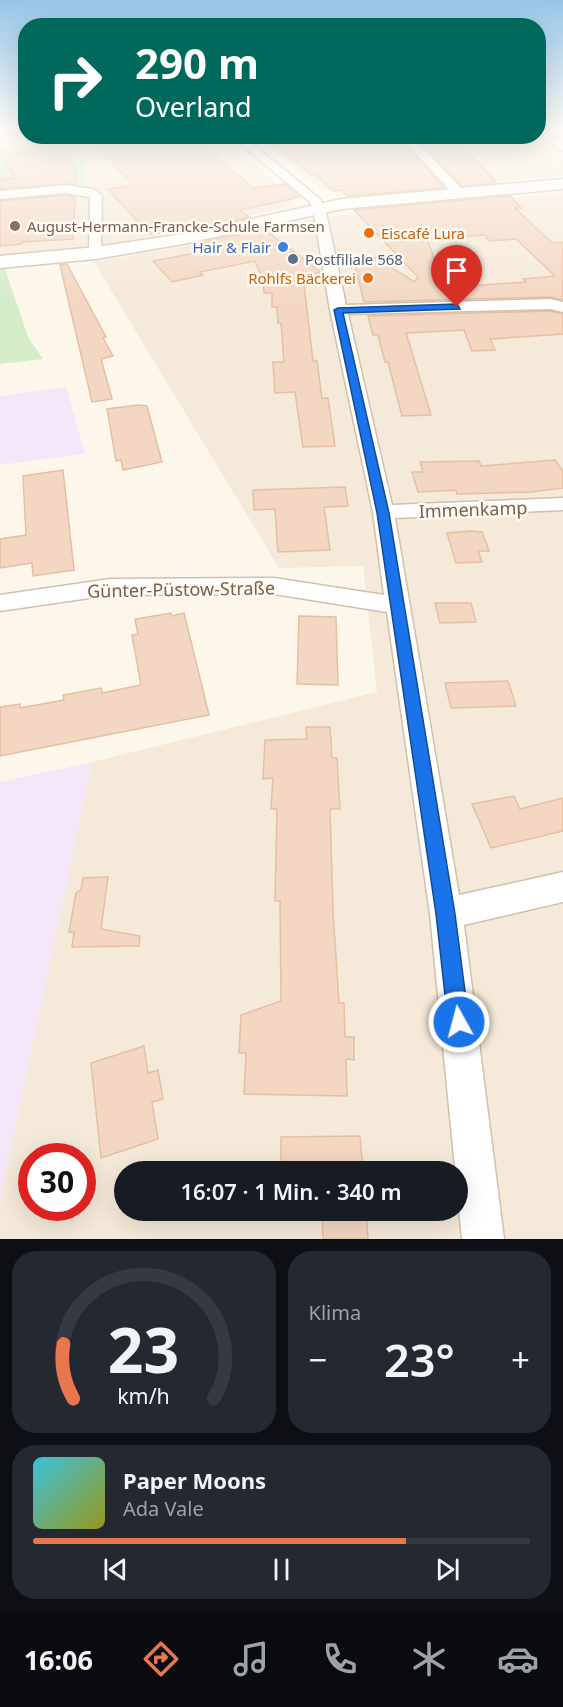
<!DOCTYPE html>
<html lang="de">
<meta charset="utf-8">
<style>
body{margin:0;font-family:"Noto Sans",sans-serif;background:#242831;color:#f1f3f6;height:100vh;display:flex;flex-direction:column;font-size:22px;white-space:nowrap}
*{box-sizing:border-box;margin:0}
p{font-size:20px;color:#9ea1a6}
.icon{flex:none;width:33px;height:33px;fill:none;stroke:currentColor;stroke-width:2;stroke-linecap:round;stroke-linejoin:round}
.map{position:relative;height:1239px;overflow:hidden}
.details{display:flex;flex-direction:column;gap:12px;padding:12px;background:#0d0f14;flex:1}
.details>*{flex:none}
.top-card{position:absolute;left:18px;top:18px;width:528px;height:126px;border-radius:24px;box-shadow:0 6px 24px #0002;background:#00695c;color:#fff;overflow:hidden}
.speed{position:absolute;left:18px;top:1143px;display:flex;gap:12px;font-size:30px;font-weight:700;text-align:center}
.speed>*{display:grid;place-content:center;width:78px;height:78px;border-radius:50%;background:#171b24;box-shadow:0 6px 24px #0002;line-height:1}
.speed .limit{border:9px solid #d22;background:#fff;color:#111}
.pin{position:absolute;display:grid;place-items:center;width:51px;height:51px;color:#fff;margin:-62px -26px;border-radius:50% 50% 50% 0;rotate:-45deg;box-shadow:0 0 6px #0007}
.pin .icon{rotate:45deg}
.me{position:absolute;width:66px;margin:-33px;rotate:353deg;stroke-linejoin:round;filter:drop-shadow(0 0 4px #0008)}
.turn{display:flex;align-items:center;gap:21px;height:126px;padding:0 18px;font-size:27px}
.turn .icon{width:78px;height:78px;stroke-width:2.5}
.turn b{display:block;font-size:42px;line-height:51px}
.big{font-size:45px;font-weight:600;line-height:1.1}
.details .tile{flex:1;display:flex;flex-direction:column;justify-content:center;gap:9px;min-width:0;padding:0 21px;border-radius:24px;background:#242831}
.details .dial{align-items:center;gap:0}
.dial svg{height:156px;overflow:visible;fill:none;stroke:#363941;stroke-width:7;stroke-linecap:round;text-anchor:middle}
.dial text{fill:#f1f3f6;stroke:none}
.song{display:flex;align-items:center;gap:18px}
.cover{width:72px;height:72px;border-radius:9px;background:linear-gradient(135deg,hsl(190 70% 55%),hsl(60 70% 35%))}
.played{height:6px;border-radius:3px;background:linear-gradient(90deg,#e8774f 75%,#363941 75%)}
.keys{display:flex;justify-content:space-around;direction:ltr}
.heat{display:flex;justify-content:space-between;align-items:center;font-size:33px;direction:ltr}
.details .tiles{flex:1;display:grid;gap:12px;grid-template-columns:1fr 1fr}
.tile:last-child{grid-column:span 2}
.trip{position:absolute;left:114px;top:1161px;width:354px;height:60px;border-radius:30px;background:#171b24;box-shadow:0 6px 24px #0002;font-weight:600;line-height:60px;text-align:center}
.menu{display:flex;height:96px;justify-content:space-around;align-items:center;background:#090b0e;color:#9ea1a6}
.menu .icon{width:42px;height:42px}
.menu .on{color:#e8774f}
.menu b{font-size:27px;color:#f1f3f6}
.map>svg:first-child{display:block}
.residential{fill:#f5e9d9;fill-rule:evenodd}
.education{fill:#f4e7fa}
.green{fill:#d5ecc8}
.building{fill:#f3d7c2;stroke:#e6bfa2;stroke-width:1.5;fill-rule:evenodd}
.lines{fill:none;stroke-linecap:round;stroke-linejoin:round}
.minor-casing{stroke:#d1bfaf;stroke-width:3}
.secondary-casing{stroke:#d4c0ad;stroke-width:3}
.minor{fill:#fff;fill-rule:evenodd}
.secondary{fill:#fff;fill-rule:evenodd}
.route{fill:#1a73e8;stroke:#114b97;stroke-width:1.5}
.education-dot{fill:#8d6e63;stroke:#fffaf2;stroke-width:2}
.food-dot{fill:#e8710a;stroke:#fffaf2;stroke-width:2}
.shop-dot{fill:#3f7fe0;stroke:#fffaf2;stroke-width:2}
.service-dot{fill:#5c6f8a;stroke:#fffaf2;stroke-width:2}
.labels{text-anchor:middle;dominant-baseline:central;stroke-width:5;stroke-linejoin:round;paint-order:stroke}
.far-education-label{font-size:15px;fill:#785e54;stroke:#fffaf2;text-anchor:start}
.far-food-label{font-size:15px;fill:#c56008;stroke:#fffaf2;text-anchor:start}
.far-shop-label{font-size:15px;fill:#366cbe;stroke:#fffaf2;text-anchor:end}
.far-service-label{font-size:15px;fill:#4e5e75;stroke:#fffaf2;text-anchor:start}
.street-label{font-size:18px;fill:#7a5e4c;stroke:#fffaf2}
</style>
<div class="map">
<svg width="563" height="1239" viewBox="0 0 563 1239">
<rect width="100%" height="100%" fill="#fdf7eb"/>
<g class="residential">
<path d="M539 128H563V176L352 194 320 188 253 137 538 136Z"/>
<path d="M102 136 222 137 293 198 292 206 206 227 97 246 0 255V147L102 139Z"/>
<path d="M563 193V1239H0V1200L92 762 377 692 363 566 279 568 94 262 174 248 316 218ZM32 1156H82V1208H32ZM124 1172H458V1210H124Z"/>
</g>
<g class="education">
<path d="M66 387 85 454 0 465V396Z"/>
<path d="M92 762 0 1200V782Z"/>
</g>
<g class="green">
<path d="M0 128H25L26 136 67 138 0 143Z"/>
<path d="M85 141 86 188 62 189 59 182 0 191V148Z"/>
<path d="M0 269H5L28 337 43 359 0 364Z"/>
</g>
<g class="building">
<path d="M136 136H193L253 188 285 184 300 197 240 210 249 217 183 232 149 234 108 189 133 185 95 144Z"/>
<path d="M261 136H398L444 188 347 196 341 190 333 191 316 175H312Z"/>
<path d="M415 136H431L437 143H459L497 183 462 186Z"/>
<path d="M67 147 76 174 75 184 0 189V180L15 178 2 155Z"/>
<path d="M65 195 75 197 73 239 22 242V244L0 246V201Z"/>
<path d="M510 196 521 208H515L552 243 563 242V300L550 297 364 302 353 258 374 257 415 282 418 277 354 210ZM485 235 489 241 516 239 555 276 523 279 526 282 467 286 461 278 442 279 427 239Z"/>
<path d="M264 229 321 272 303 276 313 361H317L322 398H328L335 446 303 447 295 392 275 393 273 362H284L281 323H278L277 307H272V293H264L263 280 255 261 200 272 203 275 172 282 153 261 206 251 204 242Z"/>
<path d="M67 264 106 337 103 338 113 356 101 359 112 399 92 402 60 265Z"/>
<path d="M550 311 563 314V334L490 339 495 350 472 351 464 330 406 333 431 415 402 416 388 362H385L378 335H373L368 316Z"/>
<path d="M138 405 147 406 162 462 123 470 121 460 116 461 107 409Z"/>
<path d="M555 460 563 471V488L531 492 457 494 456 490 418 492 412 472H423L420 462 479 461 481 466Z"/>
<path d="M63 470 74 570 33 576 32 563 0 568V539L26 535 23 476Z"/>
<path d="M345 487 348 506 324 507 330 550 278 552 275 509 254 510 253 490Z"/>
<path d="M471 531 482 532 489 551H478L482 562 456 563 447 533Z"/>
<path d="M435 603H471L476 622 440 623Z"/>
<path d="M171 613 172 616 184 613 209 715 0 756V707L20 704V708L64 700 63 695 101 688 102 693 141 685 132 635 138 634 135 619Z"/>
<path d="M299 616 336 617 338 685 297 684Z"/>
<path d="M508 681 516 706 451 708 445 683Z"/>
<path d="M306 727H330L332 758H337L340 809H330L333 912 339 1003H344L345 1037H354V1060L346 1059 347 1096 244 1094 246 1053H239L241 1015 281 1001 280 901H275L277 809H271L273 778 263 779 265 740 307 739Z"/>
<path d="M514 796 520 809 563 798V831L491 848 472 804Z"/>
<path d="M108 877 101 929 140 936 139 946 72 947 74 932H69L76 893 81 890 83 878Z"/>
<path d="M144 1046 148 1073 158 1070 163 1099 152 1102 158 1139 101 1158 91 1063Z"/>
<path d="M360 1136 363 1172H281V1137Z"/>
<path d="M322 1210H366L368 1239H323Z"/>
</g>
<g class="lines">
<g class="minor-casing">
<g id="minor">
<path d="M538 128H543L563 143V151L538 134Z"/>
<path d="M231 136H243L320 199 325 208 346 305 550 299 563 302V312L550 309 348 314 392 505 563 498V510L395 518 459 895 563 872V902L464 925 504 1239H462L430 914 387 612 274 594 110 595 0 611V595L110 579 274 578 384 595 373 512 330 310 313 208 309 201Z"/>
<path d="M400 136H411L463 190V196H455Z"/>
<path d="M65 185 93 189 102 195 101 256H91L89 253 90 197 65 193 0 199V191Z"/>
</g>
</g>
<g class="secondary-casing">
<path id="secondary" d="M563 179V189L342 209 183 244 96 259 0 268V256L96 247 183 234 342 199Z"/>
</g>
<use href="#minor" class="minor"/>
<use href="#secondary" class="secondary"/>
</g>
<linearGradient id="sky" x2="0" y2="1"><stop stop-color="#97c6e8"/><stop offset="0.43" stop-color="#fefbf6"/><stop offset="1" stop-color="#fefbf6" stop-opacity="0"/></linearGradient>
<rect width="563" height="301" fill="url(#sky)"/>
<path class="route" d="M457 304 460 309 343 313 389 513 455 914 469 1022 466 1029 459 1032 451 1029 448 1022 436 914 377 513 334 310 338 308Z"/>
<circle class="education-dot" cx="15" cy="226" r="6"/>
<g class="food-dot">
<circle cx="369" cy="233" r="6"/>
<circle cx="368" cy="278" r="6"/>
</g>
<circle class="shop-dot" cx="283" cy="247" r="6"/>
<circle class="service-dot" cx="293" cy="259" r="6"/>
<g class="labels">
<g class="far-education-label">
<text x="27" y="226">August-Hermann-Francke-Schule Farmsen</text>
</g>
<g class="far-food-label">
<text x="381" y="233">Eiscafé Lura</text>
<text x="356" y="278" text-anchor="end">Rohlfs Bäckerei</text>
</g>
<g class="far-shop-label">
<text x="271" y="247">Hair &amp; Flair</text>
</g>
<g class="far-service-label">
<text x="305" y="259">Postfiliale 568</text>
</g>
<g class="street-label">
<text transform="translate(473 509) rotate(-2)">Immenkamp</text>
<text transform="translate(181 589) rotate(-1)">Günter-Püstow-Straße</text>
</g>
</g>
</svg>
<div class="speed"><div class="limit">30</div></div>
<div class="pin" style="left:457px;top:307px;background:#d93025"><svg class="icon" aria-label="arrive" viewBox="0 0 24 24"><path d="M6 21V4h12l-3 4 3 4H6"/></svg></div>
<svg class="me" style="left:459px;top:1022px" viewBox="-20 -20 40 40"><circle r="17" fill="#1a73e8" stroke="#fff" stroke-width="3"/><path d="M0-11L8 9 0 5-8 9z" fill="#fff"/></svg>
<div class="trip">16:07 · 1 Min. · 340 m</div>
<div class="top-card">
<div class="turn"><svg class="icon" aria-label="right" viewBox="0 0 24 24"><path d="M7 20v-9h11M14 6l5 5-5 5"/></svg><div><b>290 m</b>Overland</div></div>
</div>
</div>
<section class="details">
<div class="tiles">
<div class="tile dial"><svg viewBox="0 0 100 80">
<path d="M14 69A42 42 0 1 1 86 69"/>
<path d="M14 69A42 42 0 0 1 9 41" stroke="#e8774f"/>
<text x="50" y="56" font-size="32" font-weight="700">23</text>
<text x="50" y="72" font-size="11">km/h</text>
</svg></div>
<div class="tile"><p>Klima</p>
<div class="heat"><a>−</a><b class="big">23°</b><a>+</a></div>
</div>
<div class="tile">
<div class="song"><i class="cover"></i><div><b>Paper Moons</b><p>Ada Vale</p></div></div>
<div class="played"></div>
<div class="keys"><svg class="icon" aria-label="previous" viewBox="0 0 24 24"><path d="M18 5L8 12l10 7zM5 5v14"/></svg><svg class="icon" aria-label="pause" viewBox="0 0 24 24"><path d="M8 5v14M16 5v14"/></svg><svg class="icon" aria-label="next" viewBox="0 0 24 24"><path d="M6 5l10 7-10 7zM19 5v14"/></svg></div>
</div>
</div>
</section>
<nav class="menu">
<b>16:06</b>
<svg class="icon on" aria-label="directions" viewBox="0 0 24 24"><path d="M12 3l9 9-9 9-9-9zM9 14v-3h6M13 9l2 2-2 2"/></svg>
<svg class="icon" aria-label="music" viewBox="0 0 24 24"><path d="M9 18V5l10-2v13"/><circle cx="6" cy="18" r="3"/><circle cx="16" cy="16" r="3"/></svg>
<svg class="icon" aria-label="phone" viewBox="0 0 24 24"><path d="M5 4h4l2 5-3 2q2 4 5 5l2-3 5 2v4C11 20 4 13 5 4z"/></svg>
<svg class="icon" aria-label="climate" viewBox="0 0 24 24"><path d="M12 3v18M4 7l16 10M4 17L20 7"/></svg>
<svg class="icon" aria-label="car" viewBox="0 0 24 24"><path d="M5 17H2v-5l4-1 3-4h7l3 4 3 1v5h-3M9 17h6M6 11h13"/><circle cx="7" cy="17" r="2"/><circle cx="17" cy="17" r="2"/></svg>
</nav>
